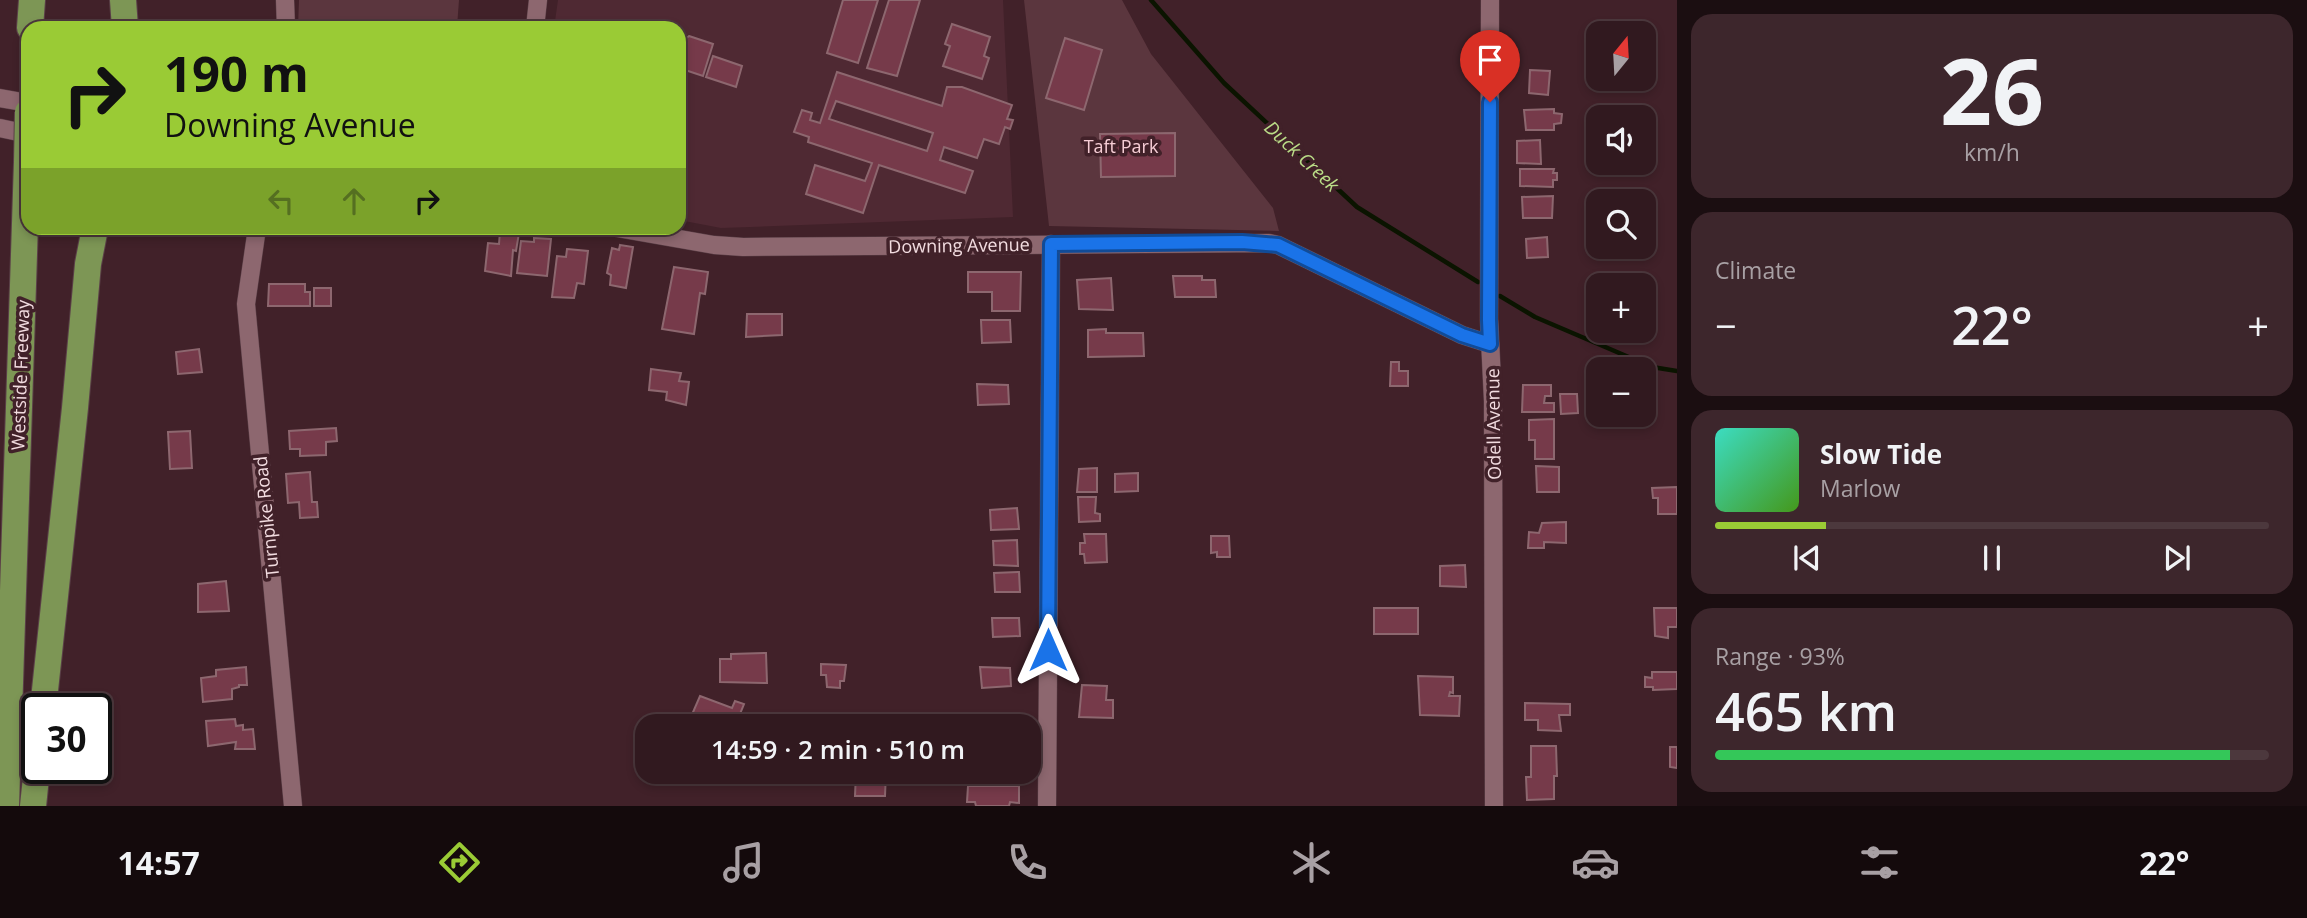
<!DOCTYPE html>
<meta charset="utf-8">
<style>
body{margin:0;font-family:"Open Sans",sans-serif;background:#3d262c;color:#f1f3f6;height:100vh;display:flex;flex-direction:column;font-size:26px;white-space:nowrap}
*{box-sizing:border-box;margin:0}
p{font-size:23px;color:#a8a0a4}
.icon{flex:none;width:38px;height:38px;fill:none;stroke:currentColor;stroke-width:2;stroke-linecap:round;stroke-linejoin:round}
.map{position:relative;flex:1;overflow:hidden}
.sheet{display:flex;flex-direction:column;gap:14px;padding:14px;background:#1b0e11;width:630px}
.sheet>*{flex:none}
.banner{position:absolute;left:21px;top:21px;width:665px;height:214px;border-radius:21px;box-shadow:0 4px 10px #0003,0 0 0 2px #4c383d;background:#9acb35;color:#111;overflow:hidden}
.needle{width:46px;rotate:18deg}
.fabs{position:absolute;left:1586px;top:21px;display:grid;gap:14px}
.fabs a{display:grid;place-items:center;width:70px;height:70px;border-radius:14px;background:#31191f;box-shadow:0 4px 10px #0003,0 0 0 2px #4c383d;font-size:35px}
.speed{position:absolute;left:21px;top:693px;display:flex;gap:14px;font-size:35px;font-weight:700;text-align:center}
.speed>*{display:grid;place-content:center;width:91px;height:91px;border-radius:50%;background:#31191f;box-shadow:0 4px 10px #0003,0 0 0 2px #4c383d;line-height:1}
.speed .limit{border:4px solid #111;border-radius:10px;background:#fff;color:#111}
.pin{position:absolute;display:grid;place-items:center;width:60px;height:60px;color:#fff;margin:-72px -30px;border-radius:50% 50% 50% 0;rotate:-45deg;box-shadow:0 0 7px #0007}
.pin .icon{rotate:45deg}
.me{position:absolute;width:77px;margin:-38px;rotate:0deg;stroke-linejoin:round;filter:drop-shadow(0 0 5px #0008)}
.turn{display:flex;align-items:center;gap:24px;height:147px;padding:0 28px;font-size:32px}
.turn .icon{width:91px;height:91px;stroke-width:2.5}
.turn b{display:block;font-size:49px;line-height:60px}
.lanes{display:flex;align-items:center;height:66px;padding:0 28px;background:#0003;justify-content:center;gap:35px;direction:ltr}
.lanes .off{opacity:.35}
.big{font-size:52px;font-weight:600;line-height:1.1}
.sheet .card{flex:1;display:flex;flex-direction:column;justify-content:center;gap:10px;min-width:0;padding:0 24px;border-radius:21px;background:#3d262c}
.sheet .dial{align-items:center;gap:0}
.dial b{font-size:91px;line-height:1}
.song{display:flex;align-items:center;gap:21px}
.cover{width:84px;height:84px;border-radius:10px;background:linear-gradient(135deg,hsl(170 70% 55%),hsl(100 70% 35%))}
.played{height:7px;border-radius:4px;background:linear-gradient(90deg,#9acb35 20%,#4c383d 20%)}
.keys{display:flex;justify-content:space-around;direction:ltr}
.heat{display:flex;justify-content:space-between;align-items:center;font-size:38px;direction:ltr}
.charge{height:10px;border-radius:5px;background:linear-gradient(90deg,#34c759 93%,#4c383d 0)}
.trip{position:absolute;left:635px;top:714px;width:406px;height:70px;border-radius:21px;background:#31191f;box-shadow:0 4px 10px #0003,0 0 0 2px #4c383d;font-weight:600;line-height:70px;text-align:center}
.tabs{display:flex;height:112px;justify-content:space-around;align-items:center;background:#140a0c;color:#a8a0a4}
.tabs .icon{width:49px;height:49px}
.tabs .current{color:#9acb35}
.tabs b{font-size:32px;color:#f1f3f6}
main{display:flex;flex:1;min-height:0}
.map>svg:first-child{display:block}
.built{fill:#4f2933}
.green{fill:#5b363e}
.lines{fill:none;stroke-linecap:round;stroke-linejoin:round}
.stream{stroke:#0b1400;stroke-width:4.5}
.building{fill:#763a4a;stroke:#8d676f;stroke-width:2;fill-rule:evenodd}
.minor-casing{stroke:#5b4048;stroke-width:19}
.highway-casing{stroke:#5b4048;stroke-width:28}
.minor{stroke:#8d676f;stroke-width:18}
.highway{stroke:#7d9655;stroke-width:26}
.highway-bridge-casing{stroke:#5b4048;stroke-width:28;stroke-linecap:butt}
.highway-bridge{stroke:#7d9655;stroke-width:26}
.route-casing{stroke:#114b97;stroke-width:18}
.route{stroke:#1a73e8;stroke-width:12}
.labels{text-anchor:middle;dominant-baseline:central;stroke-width:7;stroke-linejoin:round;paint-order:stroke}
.park-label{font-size:18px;fill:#f6cdd5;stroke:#412129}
.street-label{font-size:18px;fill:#f2dce0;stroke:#412129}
.water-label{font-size:19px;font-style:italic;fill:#badc87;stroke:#412129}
</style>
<main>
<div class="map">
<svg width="1677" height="806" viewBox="0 0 1677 806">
<rect width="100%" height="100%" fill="#412129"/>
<path class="built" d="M558 0H1003L1013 217 721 228 679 220V28H554Z"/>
<g class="green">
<path d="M299 0H459L457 27 298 28Z"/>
<path d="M1024 0H1122L1151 54 1273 208 1279 231 1049 226Z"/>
</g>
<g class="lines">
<g class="stream">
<path d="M1151 0 1224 83 1357 207 1478 282"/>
<path d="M1500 296 1535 317 1652 367 1677 371"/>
</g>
</g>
<g class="building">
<path d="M843 0H878L858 63 827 53Z"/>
<path d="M889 0H920L897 76 867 68Z"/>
<path d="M952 24 990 37 984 56 989 58 982 79 943 66 950 46 945 44Z"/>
<path d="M689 36 713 44 703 76 679 68V44Z"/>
<path d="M1065 38 1102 50 1084 110 1046 98Z"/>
<path d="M713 56 742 66 736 87 706 77Z"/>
<path d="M1530 70 1550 71 1548 95 1529 93Z"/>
<path d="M837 72 942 106 947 87H962L1012 105 1007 119 1013 120 1010 129 1005 127 999 144 984 139 977 158 944 147 940 160 973 171 965 193 879 165 863 213 806 194 815 165 865 181 872 163 808 142 809 137 794 132 802 110 812 113 810 120 820 123ZM836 101 933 133 927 151 829 119Z"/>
<path d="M1554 109V113L1562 114 1561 123 1554 124V130H1526L1524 110Z"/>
<path d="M1175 133V176L1101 177 1100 134Z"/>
<path d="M1540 140 1541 164 1517 163V141Z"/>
<path d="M1520 169H1554L1553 173H1557V180H1553V187L1520 186Z"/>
<path d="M1553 196 1552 218H1523L1522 197Z"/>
<path d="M500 231 519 233 516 251 513 250 511 276 485 271 488 243 499 244Z"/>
<path d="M1547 237 1548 257 1527 258 1526 239Z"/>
<path d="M534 238 551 239 547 276 517 273 521 241 534 242Z"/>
<path d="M620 245 633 247 626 288 610 285 611 275 607 273 612 248 619 250Z"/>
<path d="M567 249 588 251 584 284 577 283 574 298 552 297 557 256 566 257Z"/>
<path d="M674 267 708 272 705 294 700 293 694 334 662 329Z"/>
<path d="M968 272H1021L1020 311H992V292H968Z"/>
<path d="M1173 276H1202V280H1215L1216 297H1175Z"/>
<path d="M1111 278 1113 310 1079 309 1077 280Z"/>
<path d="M269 284H305V292H310V306H268Z"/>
<rect x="314" y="288" width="17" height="18"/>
<path d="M747 314H782V335L746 337Z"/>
<path d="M981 320H1010L1011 342 982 343Z"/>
<path d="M1106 329V333H1143L1144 356 1088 357V330Z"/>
<path d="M199 349 202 372 178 374 176 352Z"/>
<path d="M1391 362H1399V371H1408V386H1390Z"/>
<path d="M651 369 681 373 679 381 689 382 686 405 666 400 667 392 649 390Z"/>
<path d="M977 384 1008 385 1009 404 978 405Z"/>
<path d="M1523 385H1551V396H1545L1544 403H1554V412H1522Z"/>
<path d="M1560 394H1577L1578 413 1561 414Z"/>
<path d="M1554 419V459H1535V440H1529V420Z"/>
<path d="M336 428 337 441 326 442V455L300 456V449H290L289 431Z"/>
<path d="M190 431 192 468 170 469 168 432Z"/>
<path d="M1536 466 1559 467V492H1537Z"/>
<path d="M1097 468V492H1077L1079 469Z"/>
<path d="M310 472 312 502H317L318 517 300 518 299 502 288 503 286 474Z"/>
<path d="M1138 473V491L1115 492V474Z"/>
<path d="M1677 487V514H1658V498H1653L1652 488Z"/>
<path d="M1078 497H1096L1095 513 1100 514V521L1079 522Z"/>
<path d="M1017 508 1019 529 991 530 990 510Z"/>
<path d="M1566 522V543L1544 542V548H1528L1529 532 1539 533 1542 523Z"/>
<path d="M1084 534H1106L1107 562 1085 563 1084 554H1080V543H1085Z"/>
<path d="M1211 536H1229L1230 557H1217V552L1211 553Z"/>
<path d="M1017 540 1018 566 994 565 993 541Z"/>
<path d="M1465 565 1466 587 1440 586V566Z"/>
<path d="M1019 572 1020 592H995L994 573Z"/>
<path d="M226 581 229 611 198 612V584Z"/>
<rect x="1374" y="608" width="44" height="26"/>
<path d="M1654 608H1677V627H1668V638L1655 636Z"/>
<path d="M992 618H1019L1020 636 993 637Z"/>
<path d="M766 653 767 683 720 682V659H731V654Z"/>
<path d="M821 664 846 665 844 681H840V688L827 687 826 675H821Z"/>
<path d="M246 667 247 685H239V687L232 689V699L203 702 201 678 216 676V670Z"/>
<path d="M980 667 1010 668 1011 686 982 688Z"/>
<path d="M1652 672H1677V689L1653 690V687H1645V677L1652 678Z"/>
<path d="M1418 676 1453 677V693L1450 692 1449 696H1460L1459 716 1420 715Z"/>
<path d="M1082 685 1107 686 1106 700H1113V718L1079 717Z"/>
<path d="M700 696 732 708 735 701 744 704 740 714 761 722 760 726H687Z"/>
<path d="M1525 703 1570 704V715H1559L1561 731 1538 730V720H1525Z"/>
<path d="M235 719 236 726 243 725V730L253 729 255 749H235L236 742 208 746 206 721Z"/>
<path d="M1531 746H1556L1557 776H1554V799L1527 800 1526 777H1531Z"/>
<path d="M1670 747H1677V768L1670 767Z"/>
<path d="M856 772H886L885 796H855Z"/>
<path d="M968 786H1019V803L1010 802 1009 806H976L975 802H967Z"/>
</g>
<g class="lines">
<g class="minor-casing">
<g id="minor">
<path d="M285 0 286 28"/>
<path d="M1490 0 1489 319 1493 401 1494 806"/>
<path d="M535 28 538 0"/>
<path d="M0 98 28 103"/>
<path d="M0 128 28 134"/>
<path d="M257 228 246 304 293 806"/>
<path d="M617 228 714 245 743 247 1269 243 1278 245 1462 335 1490 344"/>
<path d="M1047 806 1051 244"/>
</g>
</g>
<g class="highway-casing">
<g id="highway">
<path d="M123 0 125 28"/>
<path d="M30 28 32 0"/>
<path d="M43 709 75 408 88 264 95 228"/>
<path d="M6 806 27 162"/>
<path d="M33 806 37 768"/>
</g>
</g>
<use href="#minor" class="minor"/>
<use href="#highway" class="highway"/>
<g class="highway-bridge-casing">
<path id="highway-bridge" d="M27 162 28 112"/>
</g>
<use href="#highway-bridge" class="highway-bridge"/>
</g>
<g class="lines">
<g class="route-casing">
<path id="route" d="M1048 650 1051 244 1242 242 1278 245 1462 335 1490 344 1489 320 1490 102"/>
</g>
<use href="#route" class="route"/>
</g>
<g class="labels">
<g class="park-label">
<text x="1121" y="146">Taft Park</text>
</g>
<g class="street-label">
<text transform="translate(959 245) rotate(-1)">Downing Avenue</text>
<text transform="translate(20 375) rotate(-88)">Westside Freeway</text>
<text transform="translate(1493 424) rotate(-91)">Odell Avenue</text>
<text transform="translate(266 517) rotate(-96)">Turnpike Road</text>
</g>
<g class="water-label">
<text transform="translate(1302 156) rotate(43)">Duck Creek</text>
</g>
</g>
</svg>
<div class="fabs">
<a><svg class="needle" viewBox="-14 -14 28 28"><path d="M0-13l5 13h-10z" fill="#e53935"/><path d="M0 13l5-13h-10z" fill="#a8a0a4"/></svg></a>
<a><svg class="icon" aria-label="sound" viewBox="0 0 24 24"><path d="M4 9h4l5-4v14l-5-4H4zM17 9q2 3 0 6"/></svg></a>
<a><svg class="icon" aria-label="search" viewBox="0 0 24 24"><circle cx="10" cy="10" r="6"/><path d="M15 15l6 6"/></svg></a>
<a>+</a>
<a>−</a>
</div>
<div class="speed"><div class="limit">30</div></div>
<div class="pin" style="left:1490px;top:102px;background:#d93025"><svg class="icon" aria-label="arrive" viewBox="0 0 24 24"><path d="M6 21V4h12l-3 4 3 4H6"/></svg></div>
<svg class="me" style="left:1048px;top:650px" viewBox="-20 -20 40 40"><path d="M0-17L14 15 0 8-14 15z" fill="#1a73e8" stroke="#fff" stroke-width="4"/></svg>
<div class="trip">14:59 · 2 min · 510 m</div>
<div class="banner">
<div class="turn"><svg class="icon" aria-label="right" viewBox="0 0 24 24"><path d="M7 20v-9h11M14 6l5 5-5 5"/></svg><div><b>190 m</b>Downing Avenue</div></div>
<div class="lanes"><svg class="icon off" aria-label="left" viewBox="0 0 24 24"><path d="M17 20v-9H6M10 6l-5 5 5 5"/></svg><svg class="icon off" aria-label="ahead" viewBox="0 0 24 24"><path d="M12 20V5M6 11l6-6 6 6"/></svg><svg class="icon" aria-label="right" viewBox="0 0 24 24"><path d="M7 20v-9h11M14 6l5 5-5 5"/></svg></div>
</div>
</div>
<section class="sheet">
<div class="card dial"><b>26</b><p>km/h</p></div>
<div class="card"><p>Climate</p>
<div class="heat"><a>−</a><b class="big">22°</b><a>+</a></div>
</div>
<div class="card">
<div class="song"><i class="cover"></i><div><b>Slow Tide</b><p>Marlow</p></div></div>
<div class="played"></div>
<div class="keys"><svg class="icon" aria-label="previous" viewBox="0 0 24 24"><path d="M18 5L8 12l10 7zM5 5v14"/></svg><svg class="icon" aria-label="pause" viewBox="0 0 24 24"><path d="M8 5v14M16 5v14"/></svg><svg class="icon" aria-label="next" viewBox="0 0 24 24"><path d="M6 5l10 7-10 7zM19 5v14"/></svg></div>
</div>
<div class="card"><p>Range · 93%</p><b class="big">465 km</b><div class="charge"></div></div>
</section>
</main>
<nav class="tabs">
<b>14:57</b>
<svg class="icon current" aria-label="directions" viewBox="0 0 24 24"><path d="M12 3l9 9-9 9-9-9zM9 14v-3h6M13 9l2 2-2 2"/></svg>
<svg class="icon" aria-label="music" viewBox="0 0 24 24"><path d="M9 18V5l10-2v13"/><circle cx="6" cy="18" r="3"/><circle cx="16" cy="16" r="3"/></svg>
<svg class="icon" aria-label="phone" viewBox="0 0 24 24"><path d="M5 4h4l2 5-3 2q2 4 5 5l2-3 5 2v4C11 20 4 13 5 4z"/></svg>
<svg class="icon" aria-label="climate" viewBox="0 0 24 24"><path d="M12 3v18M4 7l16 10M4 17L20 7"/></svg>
<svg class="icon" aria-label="car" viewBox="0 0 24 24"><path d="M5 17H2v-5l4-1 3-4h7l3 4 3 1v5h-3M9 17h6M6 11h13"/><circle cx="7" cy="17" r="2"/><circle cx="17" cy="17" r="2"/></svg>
<svg class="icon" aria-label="filters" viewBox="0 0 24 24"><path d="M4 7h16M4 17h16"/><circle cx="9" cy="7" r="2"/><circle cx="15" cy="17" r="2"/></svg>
<b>22°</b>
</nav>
